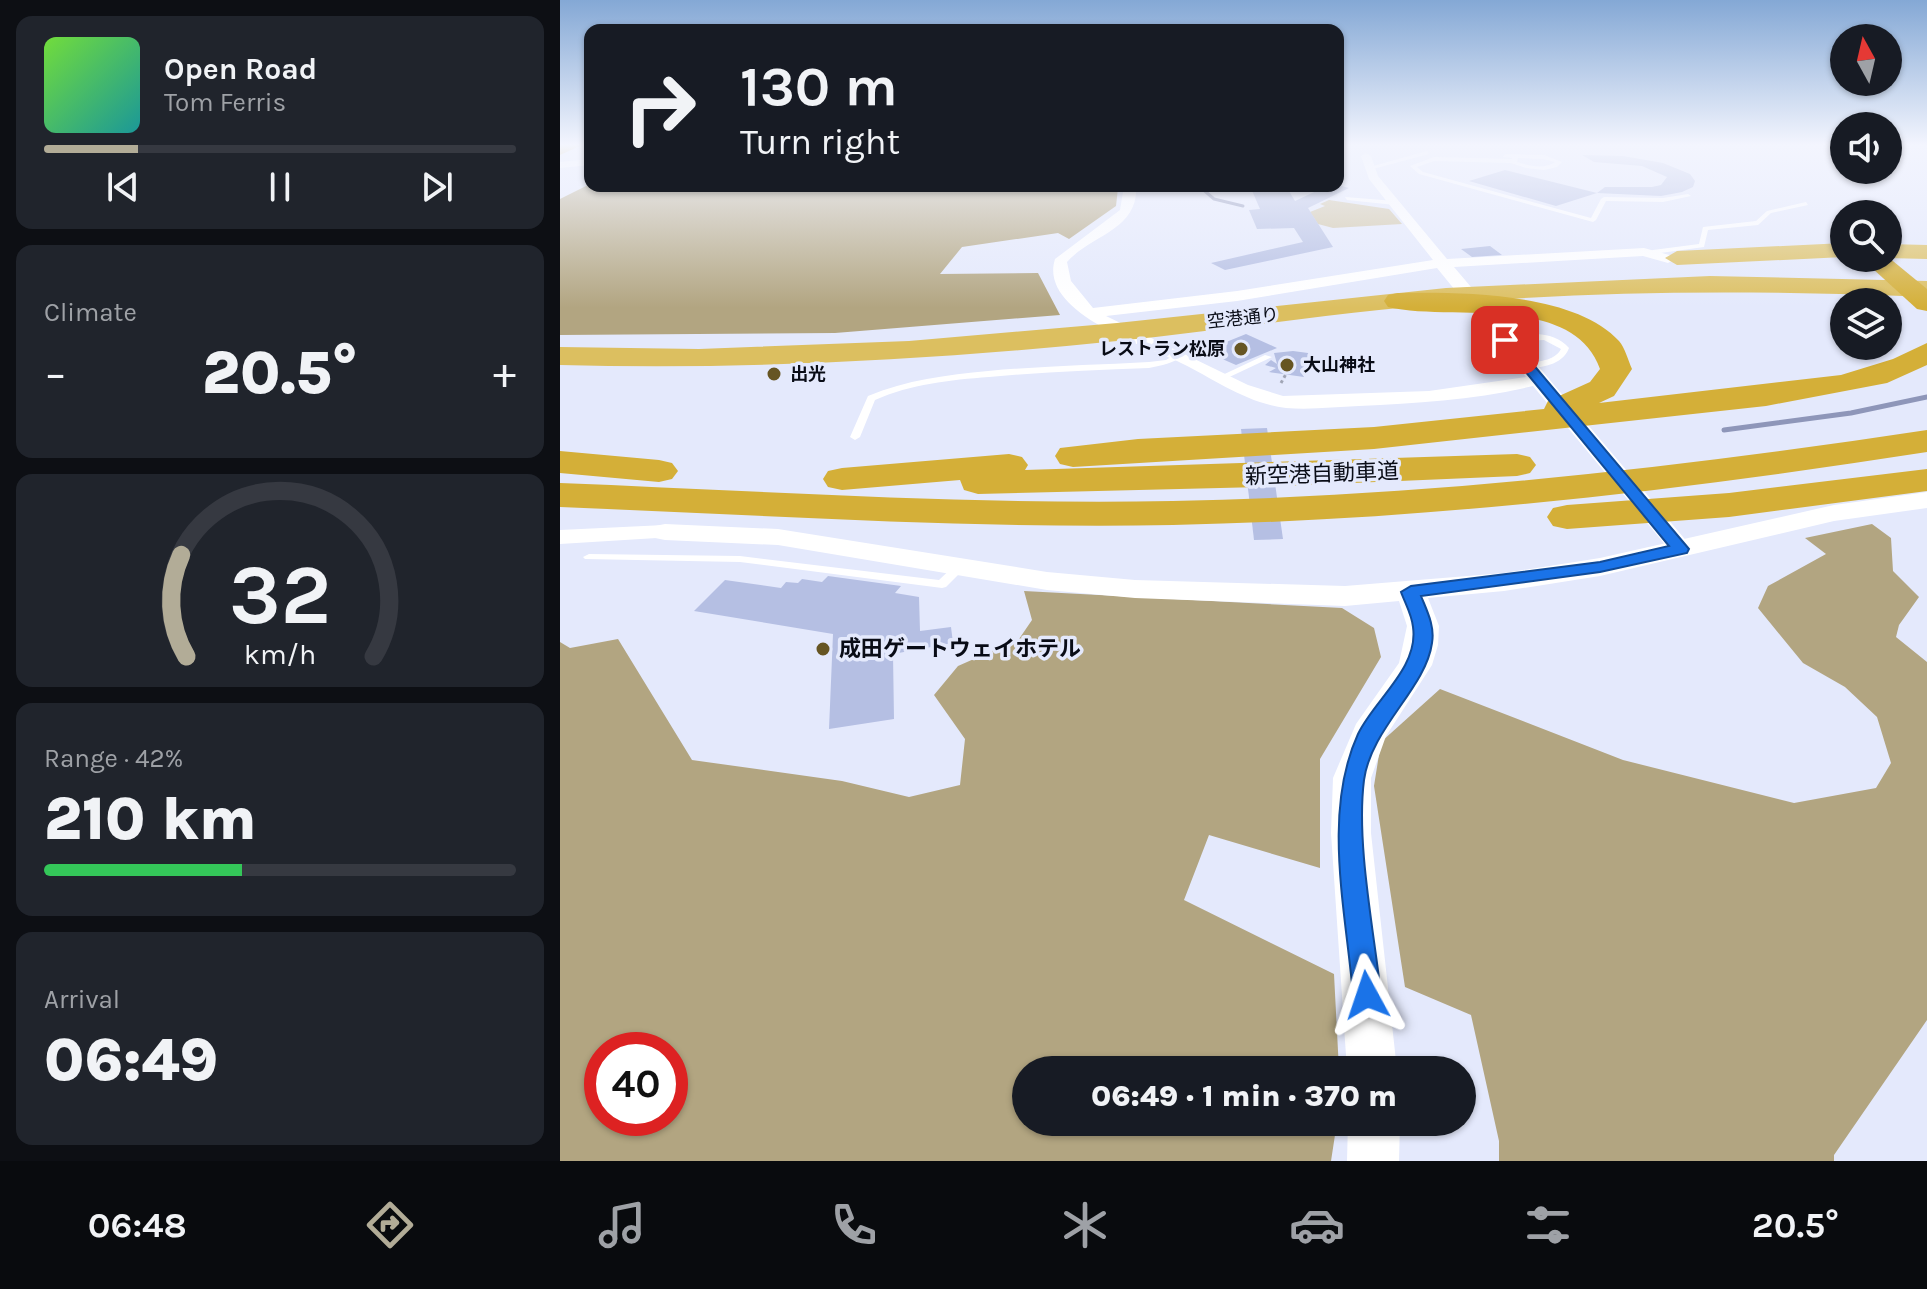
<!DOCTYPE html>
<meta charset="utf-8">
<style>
body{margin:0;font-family:Karla,"Noto Sans JP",sans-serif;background:#20242c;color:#f1f3f6;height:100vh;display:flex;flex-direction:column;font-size:30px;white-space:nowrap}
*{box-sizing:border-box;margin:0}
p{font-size:26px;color:#9ea1a6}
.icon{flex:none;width:44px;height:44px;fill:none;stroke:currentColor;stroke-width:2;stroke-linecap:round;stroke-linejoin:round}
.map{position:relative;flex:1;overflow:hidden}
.details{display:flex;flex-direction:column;gap:16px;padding:16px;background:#0d0f14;width:560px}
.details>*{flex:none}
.top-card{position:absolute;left:24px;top:24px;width:760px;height:168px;border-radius:16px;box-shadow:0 2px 6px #0004;background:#171b24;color:#f1f3f6;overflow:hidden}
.needle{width:52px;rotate:352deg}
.buttons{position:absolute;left:1270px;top:24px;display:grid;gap:16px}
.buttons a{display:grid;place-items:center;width:72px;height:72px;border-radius:50%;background:#171b24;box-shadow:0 2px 6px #0004;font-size:40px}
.speed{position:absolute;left:24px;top:1032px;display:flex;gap:16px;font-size:40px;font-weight:700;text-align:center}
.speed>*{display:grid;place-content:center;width:104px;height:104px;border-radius:50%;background:#171b24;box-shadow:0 2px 6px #0004;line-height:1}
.speed .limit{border:12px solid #d22;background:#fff;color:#111}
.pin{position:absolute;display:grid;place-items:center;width:68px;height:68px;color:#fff;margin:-34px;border-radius:16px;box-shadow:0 4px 12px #0006}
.me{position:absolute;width:88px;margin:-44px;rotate:355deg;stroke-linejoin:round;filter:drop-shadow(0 0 6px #0008)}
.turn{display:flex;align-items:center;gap:28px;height:168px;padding:0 24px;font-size:36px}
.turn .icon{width:104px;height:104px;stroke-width:2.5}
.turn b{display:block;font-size:56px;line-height:68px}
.big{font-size:60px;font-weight:800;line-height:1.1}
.details .widget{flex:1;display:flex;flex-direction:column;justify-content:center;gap:12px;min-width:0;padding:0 28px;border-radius:16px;background:#20242c}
.details .dial{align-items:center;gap:0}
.dial svg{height:208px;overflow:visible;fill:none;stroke:#363941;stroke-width:7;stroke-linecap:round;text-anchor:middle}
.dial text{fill:#f1f3f6;stroke:none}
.song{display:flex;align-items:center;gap:24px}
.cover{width:96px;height:96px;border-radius:12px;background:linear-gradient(135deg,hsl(100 70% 55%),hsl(180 70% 35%))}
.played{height:8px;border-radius:4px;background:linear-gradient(90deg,#b2ac97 20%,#363941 20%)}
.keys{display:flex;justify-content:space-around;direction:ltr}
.heat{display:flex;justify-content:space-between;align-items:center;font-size:44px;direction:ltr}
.charge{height:12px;border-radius:6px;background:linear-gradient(90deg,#34c759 42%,#363941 0)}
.trip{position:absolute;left:452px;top:1056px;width:464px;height:80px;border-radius:40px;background:#171b24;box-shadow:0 2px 6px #0004;font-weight:800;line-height:80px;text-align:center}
.dock{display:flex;height:128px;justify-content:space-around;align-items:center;background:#090b0e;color:#9ea1a6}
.dock .icon{width:56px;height:56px}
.dock .current{color:#b2ac97}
.dock b{font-size:36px;color:#f1f3f6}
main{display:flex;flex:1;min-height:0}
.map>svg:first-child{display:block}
.green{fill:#cfc3a3}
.forest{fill:#b2a581;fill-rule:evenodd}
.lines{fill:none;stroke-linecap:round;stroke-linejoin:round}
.stream-far1{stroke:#8e96b9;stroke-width:3}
.stream{stroke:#8e96b9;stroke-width:5}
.building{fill:#b5bfe3}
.path{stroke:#a0a5b5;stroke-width:3;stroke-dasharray:3 3;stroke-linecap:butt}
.service{fill:#fff;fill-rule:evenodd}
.minor{fill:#fff;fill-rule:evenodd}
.tertiary{fill:#fff;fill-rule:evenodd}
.trunk{fill:#dcbf60;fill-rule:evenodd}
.motorway{fill:#d4af38;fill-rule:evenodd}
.route{fill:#1a73e8;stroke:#114b97;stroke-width:2}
.poi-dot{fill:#665523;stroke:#e4e9fc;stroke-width:3}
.labels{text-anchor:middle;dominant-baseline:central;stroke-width:7;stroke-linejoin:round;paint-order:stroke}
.far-street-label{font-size:18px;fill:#090c16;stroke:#e4e9fc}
.far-poi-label{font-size:18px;font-weight:bold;fill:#090c16;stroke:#e4e9fc;text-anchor:start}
.street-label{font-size:22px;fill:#090c16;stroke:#e4e9fc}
.poi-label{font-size:22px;font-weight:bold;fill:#090c16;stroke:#e4e9fc;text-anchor:start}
</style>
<main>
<section class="details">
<div class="widget">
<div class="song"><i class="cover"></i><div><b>Open Road</b><p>Tom Ferris</p></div></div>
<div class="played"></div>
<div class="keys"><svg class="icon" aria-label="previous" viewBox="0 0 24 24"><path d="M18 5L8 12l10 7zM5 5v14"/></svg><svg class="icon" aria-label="pause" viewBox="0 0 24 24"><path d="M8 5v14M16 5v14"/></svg><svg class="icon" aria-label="next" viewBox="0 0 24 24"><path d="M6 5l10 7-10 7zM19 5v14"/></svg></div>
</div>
<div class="widget"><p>Climate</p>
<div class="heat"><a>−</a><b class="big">20.5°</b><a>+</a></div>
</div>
<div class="widget dial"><svg viewBox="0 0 100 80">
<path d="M14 69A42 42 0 1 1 86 69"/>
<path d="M14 69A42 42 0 0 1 12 30" stroke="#b2ac97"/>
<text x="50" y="56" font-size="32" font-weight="700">32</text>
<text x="50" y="72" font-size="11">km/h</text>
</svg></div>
<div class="widget"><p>Range · 42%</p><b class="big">210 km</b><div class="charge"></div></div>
<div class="widget"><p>Arrival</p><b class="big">06:49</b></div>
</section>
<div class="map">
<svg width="1367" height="1161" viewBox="0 0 1367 1161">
<rect width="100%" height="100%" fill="#e4e9fc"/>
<path class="green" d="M769 200 829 209 842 224 773 228 758 224 750 212 765 206 760 204Z"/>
<g class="forest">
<path d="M30 184V186L558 188 556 206 509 239 498 233 402 247 380 274 478 273 500 315 275 333 0 335V199Z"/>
<path d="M1312 524 1331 538 1333 571 1359 597 1339 625 1336 637 1367 662V1020L1274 1155V1161H939V1141L911 1015 845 987 814 786 821 742 880 689 1063 760 1234 803 1316 788 1331 763 1317 717 1285 687 1243 663 1198 608 1208 586 1266 554 1245 538Z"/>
<path d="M464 591 782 608 814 628 821 657 760 759V868L649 835 624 900 774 974 779 1070H466V1122H777L771 1161H0V642L10 648 58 639 132 760 282 781 349 797 400 785 405 739 374 695 398 666 459 639 472 620ZM42 1050H110V1118H42Z"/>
</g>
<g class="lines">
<path class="stream-far1" d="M639 186 654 199 683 206"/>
<path class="stream" d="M1164 430 1291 413 1367 397"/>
</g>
<g class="building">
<path d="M1022 155 1063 156 1103 163 1130 174 1135 181 1133 187 1122 192 1101 196 1037 193 1045 187H1092L1101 185 1107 177 1082 166 1034 162Z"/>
<path d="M945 170 1037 193 996 206 909 181Z"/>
<path d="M778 185 789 188 748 208 773 247 665 270 651 263 743 242 734 228 697 229 689 210 700 209 690 186H726L735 201 767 186Z"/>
<path d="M930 246 942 255 912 257 901 249Z"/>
<path d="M686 334 717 348 676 365 644 351Z"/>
<path d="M733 351 748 353 757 362 741 366H753L754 371H741L744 377 709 372 716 368 705 365 711 360 717 364 714 353Z"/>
<path d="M707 428 723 539 694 540 681 429Z"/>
<path d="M268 576 341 586 335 593 359 597 360 631 391 627 393 643 333 654 334 719 269 729 273 634 134 611 165 580 221 588 226 582 238 583 242 579 262 582Z"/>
</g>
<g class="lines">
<path class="path" d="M721 383 726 374"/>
<g class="service">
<path d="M867 151 869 154 809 170 806 168Z"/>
<path d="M945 154 984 155 1002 162 997 167 984 170 966 168 951 163 874 161 857 167 863 172 1031 218 1041 199 1044 197 1103 198 1128 194 1131 196 1103 202 1046 201 1036 220 1033 222 859 174 850 166 874 157 952 159V158L943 157ZM958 158 983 159 995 162C983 170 970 166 957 162Z"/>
<path d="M785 197 835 201 838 203 835 205 787 200Z"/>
<path d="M1246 202 1248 205 1211 213 1198 225 1148 230 1144 247 1093 254 1090 252 1093 250 1139 244 1143 227 1196 221 1207 211Z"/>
<path d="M977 334C990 335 1000 338 1009 348 1002 366 980 368 963 368V364C977 361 994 362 1001 349L984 340 945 342 941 340 945 338Z"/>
<path d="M619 352 623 355C613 364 602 365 589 368 536 370 482 372 429 377 390 380 351 384 315 400L300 437 295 440 290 437 308 396C346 380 387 375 428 371 482 366 535 365 589 362L606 360Z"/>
<path d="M705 355 712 357 663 380 660 381 656 378Z"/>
<path d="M29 554 180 556 379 580 397 563H405L407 566 386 587 382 588 180 562 25 559 23 557Z"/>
</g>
<g class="minor">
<path d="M806 153 811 156 818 176 887 259 1084 248 1113 256 1115 259 1108 263 1083 256 894 267 1129 544 1133 549 1129 554H1113L973 386C916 400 858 403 799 406 775 407 750 410 726 408 686 403 656 380 621 363 586 346 478 313 495 259L560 210 564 186H576C579 230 531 235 507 262L511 281 533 308 677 291 873 260 809 179 801 156ZM877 268 966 377 869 391 723 396 688 385 546 316 677 301Z"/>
<path d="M30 159V165L0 168V162Z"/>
<path d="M105 525 116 532 113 537 0 544V530Z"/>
</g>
<g class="tertiary">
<path d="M1367 492V508L1274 521 1040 576 944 591 868 598 879 626 878 645 872 665 826 736 811 778V833L837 1070H787L771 833 773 778 796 724 839 663 847 626 839 601 785 606 575 598 487 590 218 545 105 540 95 538 91 532 95 526 105 524 218 529 487 572 575 580 785 586 944 573 1040 558 1274 505Z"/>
<path d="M788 1122H840L839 1161H787Z"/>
</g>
<g class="trunk">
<path d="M1284 243V257L1117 265 1105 258 1117 251Z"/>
<path d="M1328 244 1367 245V259L1327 258Z"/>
<path d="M1150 276 1367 281V297C1222 291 1078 290 933 300 807 308 682 328 557 341 372 360 186 370 0 365V347L139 349 349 341 557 323 886 288Z"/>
</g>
<g class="motorway">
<path d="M0 145H22L0 155Z"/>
<path d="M1328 257 1367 289V311L1357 309 1301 258Z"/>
<path d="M838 293C899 292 1015 292 1059 341 1065 348 1068 360 1072 369L1054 396 1039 403 1281 375 1333 359 1367 343V365L1327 383 1206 406 814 449 513 467 500 464 495 456 500 448 578 439 814 427 984 409 988 401 1030 382 1040 369C1013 292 889 322 828 307L824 301 828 295Z"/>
<path d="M1367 430V452C1117 491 866 520 613 525 409 529 204 515 0 507V483C204 491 409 505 613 501 866 496 1117 468 1367 430Z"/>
<path d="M0 451 99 460 112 463 118 471 112 479 99 482 0 473Z"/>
<path d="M449 454 462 457 468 465 465 470 957 454 970 457 976 465 970 473 957 476 701 487 418 494 404 490 400 480 282 490 268 487 263 479 268 471 282 468Z"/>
<path d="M1367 469V491L1169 517 1007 529 993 526 987 517 993 508 1007 505 1169 493Z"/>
</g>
</g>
<linearGradient id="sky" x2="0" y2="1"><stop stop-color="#84a8d5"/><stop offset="0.47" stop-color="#f3f5fe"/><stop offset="1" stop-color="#f3f5fe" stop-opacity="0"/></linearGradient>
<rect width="1367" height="308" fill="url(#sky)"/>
<path class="route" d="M941 337H950L1129 549 1127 553 1040 572 861 596C867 611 875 626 872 643 866 688 811 728 804 780 796 843 814 931 821 995L816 1005 807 1008 797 1005 793 995C786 911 762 813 798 734 814 700 859 668 853 627 852 615 845 603 841 592L851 586 1040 562 1109 546 941 342Z"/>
<g class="poi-dot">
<circle cx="681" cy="349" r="8"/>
<circle cx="727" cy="365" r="8"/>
<circle cx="214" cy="374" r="8"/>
<circle cx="263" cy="649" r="8"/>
</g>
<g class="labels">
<g class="far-street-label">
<text transform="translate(683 318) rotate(-6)">空港通り</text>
</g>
<g class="far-poi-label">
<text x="665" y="349" text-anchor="end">レストラン松原</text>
<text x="743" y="365">大山神社</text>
<text x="230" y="374">出光</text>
</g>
<g class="street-label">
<text transform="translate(762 474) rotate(-2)">新空港自動車道</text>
</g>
<g class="poi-label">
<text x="279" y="649">成田ゲートウェイホテル</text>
</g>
</g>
</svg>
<div class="buttons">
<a><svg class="needle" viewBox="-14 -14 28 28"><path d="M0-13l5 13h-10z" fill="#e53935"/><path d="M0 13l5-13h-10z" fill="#9ea1a6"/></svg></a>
<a><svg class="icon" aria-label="sound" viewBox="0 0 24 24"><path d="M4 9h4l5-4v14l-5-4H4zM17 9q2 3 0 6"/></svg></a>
<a><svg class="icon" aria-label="search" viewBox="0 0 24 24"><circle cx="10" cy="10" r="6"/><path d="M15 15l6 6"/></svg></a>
<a><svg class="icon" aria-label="layers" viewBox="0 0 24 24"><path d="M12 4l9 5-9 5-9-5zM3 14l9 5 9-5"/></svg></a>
</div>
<div class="speed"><div class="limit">40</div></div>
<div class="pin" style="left:945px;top:340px;background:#d93025"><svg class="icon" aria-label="arrive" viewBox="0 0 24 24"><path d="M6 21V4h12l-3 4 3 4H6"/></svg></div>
<svg class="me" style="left:807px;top:995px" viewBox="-20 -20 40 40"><path d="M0-17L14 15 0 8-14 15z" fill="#1a73e8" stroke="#fff" stroke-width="4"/></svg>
<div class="trip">06:49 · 1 min · 370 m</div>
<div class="top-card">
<div class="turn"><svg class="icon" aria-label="right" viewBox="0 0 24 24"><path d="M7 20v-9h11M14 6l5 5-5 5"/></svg><div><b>130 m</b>Turn right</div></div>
</div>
</div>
</main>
<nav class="dock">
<b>06:48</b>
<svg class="icon current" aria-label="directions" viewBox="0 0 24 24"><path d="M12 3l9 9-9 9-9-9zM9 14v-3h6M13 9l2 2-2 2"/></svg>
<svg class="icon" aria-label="music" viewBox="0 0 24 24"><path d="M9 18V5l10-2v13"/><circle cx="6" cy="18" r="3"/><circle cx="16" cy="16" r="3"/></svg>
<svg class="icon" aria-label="phone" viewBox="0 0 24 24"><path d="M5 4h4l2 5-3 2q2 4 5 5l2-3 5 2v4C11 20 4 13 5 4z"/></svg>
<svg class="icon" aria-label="climate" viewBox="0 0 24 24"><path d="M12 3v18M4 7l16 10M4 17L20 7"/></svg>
<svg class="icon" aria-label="car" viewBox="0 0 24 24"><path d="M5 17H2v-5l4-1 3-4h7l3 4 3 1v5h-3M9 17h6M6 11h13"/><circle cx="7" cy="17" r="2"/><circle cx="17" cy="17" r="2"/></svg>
<svg class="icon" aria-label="filters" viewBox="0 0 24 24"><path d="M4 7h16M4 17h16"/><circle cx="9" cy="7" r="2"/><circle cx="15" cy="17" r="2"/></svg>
<b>20.5°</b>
</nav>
